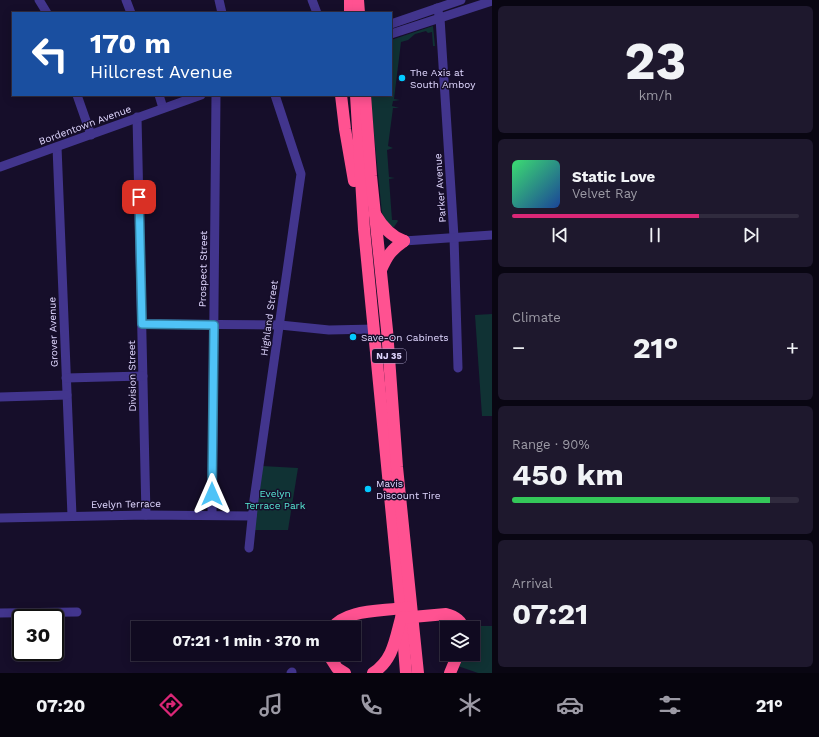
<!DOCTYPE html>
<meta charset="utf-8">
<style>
body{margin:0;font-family:"Work Sans",sans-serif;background:#1e182d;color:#f1f3f6;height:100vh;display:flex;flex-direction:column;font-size:15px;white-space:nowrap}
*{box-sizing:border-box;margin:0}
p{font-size:13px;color:#9c9aa5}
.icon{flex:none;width:22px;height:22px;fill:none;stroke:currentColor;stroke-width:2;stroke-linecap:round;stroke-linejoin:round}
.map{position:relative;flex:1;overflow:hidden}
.details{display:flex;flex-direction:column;gap:6px;padding:6px;background:#090612;width:327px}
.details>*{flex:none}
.guide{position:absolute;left:12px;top:12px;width:380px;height:84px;border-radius:0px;box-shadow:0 2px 10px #0003,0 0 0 1px #302b3e;background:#1a4fa0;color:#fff;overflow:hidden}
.buttons{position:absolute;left:440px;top:621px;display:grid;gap:8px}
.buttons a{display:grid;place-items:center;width:40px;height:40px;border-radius:0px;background:#100a20;box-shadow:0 2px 10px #0003,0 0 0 1px #302b3e;font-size:20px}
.speed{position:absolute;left:12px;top:609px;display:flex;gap:8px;font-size:20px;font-weight:700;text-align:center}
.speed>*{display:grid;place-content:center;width:52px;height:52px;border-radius:50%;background:#100a20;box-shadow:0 2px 10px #0003,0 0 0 1px #302b3e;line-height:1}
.speed .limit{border:2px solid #111;border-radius:6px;background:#fff;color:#111}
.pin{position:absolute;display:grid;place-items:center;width:34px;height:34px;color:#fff;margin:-17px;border-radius:8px;box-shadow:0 2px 6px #0006}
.me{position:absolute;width:44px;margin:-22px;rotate:0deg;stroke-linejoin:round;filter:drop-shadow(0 0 3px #0008)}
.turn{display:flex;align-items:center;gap:14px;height:84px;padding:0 12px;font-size:18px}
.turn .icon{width:52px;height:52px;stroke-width:2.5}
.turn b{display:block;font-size:28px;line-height:34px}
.big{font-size:30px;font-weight:700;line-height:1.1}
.details .tile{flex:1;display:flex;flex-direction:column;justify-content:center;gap:6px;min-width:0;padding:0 14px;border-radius:6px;background:#1e182d}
.details .dial{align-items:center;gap:0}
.dial b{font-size:52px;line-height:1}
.song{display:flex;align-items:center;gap:12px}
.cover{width:48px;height:48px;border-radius:6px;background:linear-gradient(135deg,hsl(140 70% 55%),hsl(220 70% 35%))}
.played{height:4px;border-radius:2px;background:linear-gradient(90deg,#db2777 65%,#302b3e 65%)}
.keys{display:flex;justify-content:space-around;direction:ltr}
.heat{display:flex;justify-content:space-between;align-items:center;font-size:22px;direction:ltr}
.charge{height:6px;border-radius:3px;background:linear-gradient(90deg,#34c759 90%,#302b3e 0)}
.trip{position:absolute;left:131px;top:621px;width:230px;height:40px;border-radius:0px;background:#100a20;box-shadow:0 2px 10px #0003,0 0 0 1px #302b3e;font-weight:700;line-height:40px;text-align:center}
.dock{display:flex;height:64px;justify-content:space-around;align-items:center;background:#06040d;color:#9c9aa5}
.dock .icon{width:28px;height:28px}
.dock .active{color:#db2777}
.dock b{font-size:18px;color:#f1f3f6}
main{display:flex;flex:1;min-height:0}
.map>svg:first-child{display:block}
.green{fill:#103234}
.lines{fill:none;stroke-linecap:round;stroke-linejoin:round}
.minor{stroke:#42358d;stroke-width:9}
.highway{stroke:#ff5291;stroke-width:12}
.route-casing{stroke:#337fa1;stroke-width:10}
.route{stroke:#4fc3f7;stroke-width:7}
.poi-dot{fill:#03c9ff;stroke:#160e2a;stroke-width:1.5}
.labels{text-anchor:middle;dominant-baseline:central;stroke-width:3;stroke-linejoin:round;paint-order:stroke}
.shield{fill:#160e2a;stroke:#a39bbf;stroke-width:1}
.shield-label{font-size:9px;font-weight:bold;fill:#e0d7ff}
.poi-label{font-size:10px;fill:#e0d7ff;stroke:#160e2a;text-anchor:start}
.street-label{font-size:10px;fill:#e0d7ff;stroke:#160e2a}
.park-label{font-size:10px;fill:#57ead6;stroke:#160e2a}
</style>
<main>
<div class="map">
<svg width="492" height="673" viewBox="0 0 492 673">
<rect width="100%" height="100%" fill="#160e2a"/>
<g class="green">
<path d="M433 26 435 46H433L432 32 428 33 426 31 415 34 408 40 401 42 394 99 400 100 393 101 392 106 399 108H393L388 146 393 148 387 150 389 177 395 178 389 179 392 220H397L398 221 394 227H390L382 213 370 95H391V40Z"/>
<path d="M492 314V416H482L475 315Z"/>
<path d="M262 466 298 468 288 530H253Z"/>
<path d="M464 626H492V673H478L455 665 457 654H473V628H463Z"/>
</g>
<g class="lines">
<g class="minor">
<path d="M39 0 47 13"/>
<path d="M126 0 131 13"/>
<path d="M219 0 222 13"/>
<path d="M312 0 317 13"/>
<path d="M437 8 440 18 454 237 458 368"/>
<path d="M391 24 461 0"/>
<path d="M391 34 492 1"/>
<path d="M77 95 91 135"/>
<path d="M159 95 163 108"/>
<path d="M137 117 146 515"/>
<path d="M57 147 72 516"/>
<path d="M0 167 201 95"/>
<path d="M404 241 492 235"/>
<path d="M142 324 280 325 329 330 375 329"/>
<path d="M66 378 143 376"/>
<path d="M0 397 67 395"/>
<path d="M212 515 216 95"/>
<path d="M0 518 146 515 252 516"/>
<path d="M249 548 254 500 301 174 275 95"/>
<path d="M0 613 77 612"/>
<path d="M291 673 292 672"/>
</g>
<g class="highway">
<path d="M350 0V13"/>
<path d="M358 0 359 13"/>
<path d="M341 95 345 129 354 181"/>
<path d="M356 95 364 229 401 609 406 673"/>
<path d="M365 95 371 176 387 330 397 467 418 673"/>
<path d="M375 214C382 226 390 236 404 241"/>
<path d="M381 270C387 256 391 250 404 241"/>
<path d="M332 628C347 608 385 612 408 607"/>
<path d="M328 654 337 668 345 673"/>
<path d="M373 673C393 660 395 640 401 618L446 614C454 616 461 620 463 628"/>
<path d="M450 673 458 654"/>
</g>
</g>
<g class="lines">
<g class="route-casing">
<path id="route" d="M139 197 142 324 214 325 212 494"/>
</g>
<use href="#route" class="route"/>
</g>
<g class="poi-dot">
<circle cx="402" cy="78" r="4"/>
<circle cx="353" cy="337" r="4"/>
<circle cx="368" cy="489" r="4"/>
</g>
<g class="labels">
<rect class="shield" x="372" y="349" width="34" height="14" rx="3"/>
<g class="shield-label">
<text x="389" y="356">NJ 35</text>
</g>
<g class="poi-label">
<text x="410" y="72">The Axis at<tspan x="410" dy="12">South Amboy</tspan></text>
<text x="361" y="337">Save-On Cabinets</text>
<text x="376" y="483">Mavis<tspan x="376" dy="12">Discount Tire</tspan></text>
</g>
<g class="street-label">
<text transform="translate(85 125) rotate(-20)">Bordentown Avenue</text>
<text transform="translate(440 188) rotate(-94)">Parker Avenue</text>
<text transform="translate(203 269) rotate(-89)">Prospect Street</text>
<text transform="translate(269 318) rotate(-82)">Highland Street</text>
<text transform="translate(53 332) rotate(-92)">Grover Avenue</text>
<text transform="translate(132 376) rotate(-91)">Division Street</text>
<text transform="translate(126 504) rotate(-1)">Evelyn Terrace</text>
</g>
<g class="park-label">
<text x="275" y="493">Evelyn<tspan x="275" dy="12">Terrace Park</tspan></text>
</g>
</g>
</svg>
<div class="buttons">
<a><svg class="icon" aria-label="layers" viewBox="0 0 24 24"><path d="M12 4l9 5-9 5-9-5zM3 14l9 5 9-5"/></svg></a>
</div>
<div class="speed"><div class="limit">30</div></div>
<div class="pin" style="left:139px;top:197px;background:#d93025"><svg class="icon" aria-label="arrive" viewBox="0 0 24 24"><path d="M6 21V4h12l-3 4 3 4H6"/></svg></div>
<svg class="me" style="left:212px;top:494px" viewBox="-20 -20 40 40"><path d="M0-17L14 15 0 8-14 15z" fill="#4fc3f7" stroke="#fff" stroke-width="4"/></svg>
<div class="trip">07:21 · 1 min · 370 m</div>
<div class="guide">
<div class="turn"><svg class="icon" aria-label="left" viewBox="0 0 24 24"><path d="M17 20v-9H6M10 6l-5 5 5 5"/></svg><div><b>170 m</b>Hillcrest Avenue</div></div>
</div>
</div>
<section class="details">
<div class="tile dial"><b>23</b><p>km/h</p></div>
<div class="tile">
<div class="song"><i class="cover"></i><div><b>Static Love</b><p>Velvet Ray</p></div></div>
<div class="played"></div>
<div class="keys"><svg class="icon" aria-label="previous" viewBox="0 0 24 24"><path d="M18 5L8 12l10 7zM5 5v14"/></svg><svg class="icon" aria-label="pause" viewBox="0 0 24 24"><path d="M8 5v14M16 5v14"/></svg><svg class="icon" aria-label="next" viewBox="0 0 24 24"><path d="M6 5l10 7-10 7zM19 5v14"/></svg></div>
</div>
<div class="tile"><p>Climate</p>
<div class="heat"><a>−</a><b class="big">21°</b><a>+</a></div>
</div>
<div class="tile"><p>Range · 90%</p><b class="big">450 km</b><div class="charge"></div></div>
<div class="tile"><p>Arrival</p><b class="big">07:21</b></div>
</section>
</main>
<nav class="dock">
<b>07:20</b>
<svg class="icon active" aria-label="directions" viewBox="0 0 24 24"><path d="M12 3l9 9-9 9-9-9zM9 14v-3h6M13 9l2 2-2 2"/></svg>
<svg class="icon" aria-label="music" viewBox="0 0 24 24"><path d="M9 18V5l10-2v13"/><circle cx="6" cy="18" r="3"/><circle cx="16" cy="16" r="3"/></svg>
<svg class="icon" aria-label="phone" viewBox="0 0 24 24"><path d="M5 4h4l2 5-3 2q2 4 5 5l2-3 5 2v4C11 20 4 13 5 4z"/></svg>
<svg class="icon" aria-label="climate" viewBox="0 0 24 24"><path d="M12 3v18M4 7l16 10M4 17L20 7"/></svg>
<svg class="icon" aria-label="car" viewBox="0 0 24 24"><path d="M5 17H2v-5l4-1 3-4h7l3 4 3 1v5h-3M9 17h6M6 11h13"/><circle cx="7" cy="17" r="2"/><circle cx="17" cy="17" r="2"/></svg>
<svg class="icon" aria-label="filters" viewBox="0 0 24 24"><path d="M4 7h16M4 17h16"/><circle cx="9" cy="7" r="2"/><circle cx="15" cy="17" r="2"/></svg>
<b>21°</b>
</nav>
